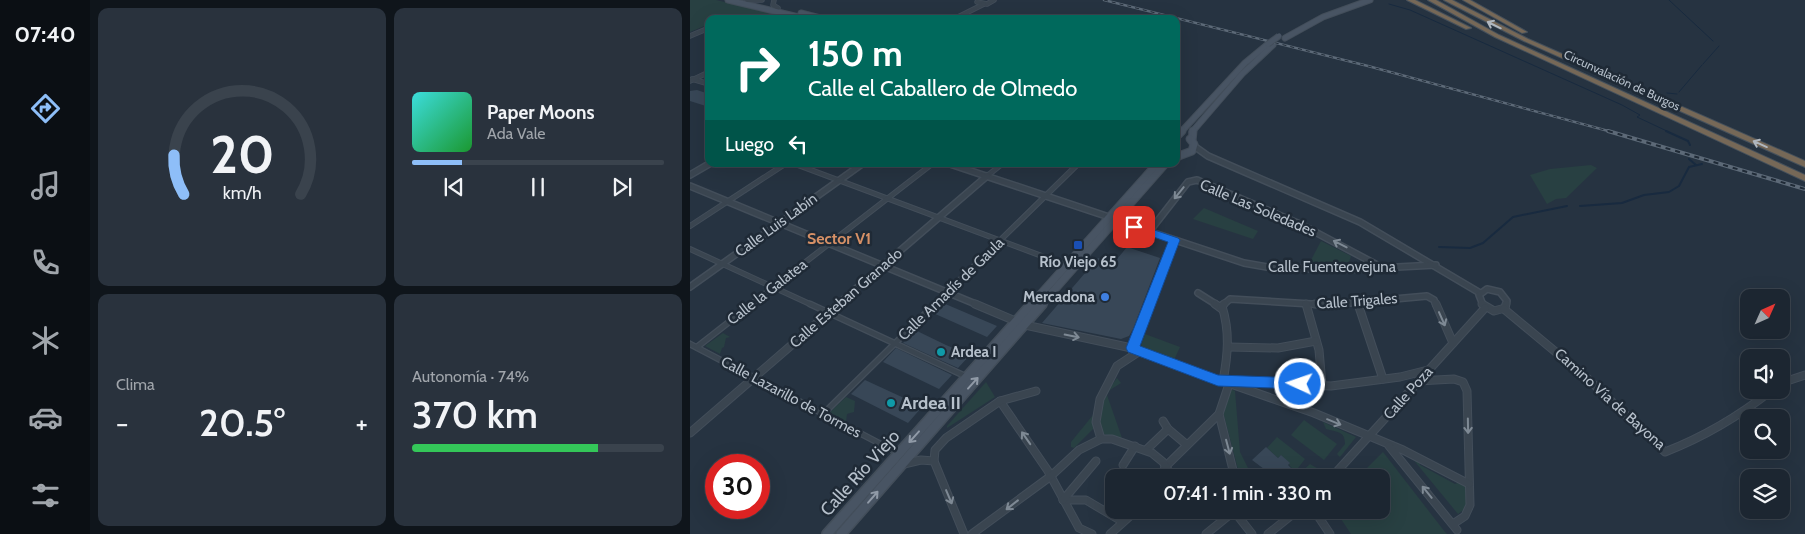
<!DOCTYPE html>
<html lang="es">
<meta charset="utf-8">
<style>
body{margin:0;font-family:Cabin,sans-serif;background:#29323d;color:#f1f3f6;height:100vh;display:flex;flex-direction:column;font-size:19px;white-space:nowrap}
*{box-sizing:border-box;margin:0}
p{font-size:16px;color:#a0a5ab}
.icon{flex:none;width:28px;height:28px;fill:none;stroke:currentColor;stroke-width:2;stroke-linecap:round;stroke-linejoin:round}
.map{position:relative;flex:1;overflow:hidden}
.panel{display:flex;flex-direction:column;gap:8px;padding:8px;background:#0f151b;width:600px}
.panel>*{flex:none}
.banner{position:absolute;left:15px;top:15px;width:475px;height:152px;border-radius:10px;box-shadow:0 5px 20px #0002,0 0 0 1px #3a434d;background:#00695c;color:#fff;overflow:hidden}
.needle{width:32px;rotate:45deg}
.tools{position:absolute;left:1050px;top:289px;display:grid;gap:10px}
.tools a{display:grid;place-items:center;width:50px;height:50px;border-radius:10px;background:#1c2631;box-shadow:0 5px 20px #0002,0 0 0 1px #3a434d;font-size:25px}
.speed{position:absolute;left:15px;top:454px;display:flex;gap:10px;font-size:25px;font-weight:700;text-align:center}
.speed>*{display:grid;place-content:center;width:65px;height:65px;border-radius:50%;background:#1c2631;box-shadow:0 5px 20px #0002,0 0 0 1px #3a434d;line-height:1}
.speed .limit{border:8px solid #d22;background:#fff;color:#111}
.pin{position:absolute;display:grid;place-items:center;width:42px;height:42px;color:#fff;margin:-21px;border-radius:10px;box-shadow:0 2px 8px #0006}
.me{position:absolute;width:55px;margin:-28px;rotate:273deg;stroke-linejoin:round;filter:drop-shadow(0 0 4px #0008)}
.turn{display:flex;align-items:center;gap:18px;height:105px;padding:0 20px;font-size:22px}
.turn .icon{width:65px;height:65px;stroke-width:2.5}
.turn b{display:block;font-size:35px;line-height:42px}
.then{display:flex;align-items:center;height:48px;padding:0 20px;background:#0003;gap:10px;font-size:19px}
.big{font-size:38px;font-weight:600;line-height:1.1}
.panel .card{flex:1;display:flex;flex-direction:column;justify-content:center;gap:8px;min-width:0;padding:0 18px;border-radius:10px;background:#29323d}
.panel .dial{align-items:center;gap:0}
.dial svg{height:130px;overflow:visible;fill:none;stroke:#3a434d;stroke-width:7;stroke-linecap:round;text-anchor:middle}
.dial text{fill:#f1f3f6;stroke:none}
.song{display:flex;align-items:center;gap:15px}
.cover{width:60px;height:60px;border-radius:8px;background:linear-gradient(135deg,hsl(180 70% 55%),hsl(130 70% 35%))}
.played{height:5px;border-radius:2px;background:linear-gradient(90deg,#8ebef8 20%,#3a434d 20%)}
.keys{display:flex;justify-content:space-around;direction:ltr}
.heat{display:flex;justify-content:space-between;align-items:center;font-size:28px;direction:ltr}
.charge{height:8px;border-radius:4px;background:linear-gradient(90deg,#34c759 74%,#3a434d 0)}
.panel .tiles{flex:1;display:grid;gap:8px;grid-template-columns:repeat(2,1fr)}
.trip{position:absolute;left:415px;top:469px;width:285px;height:50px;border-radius:10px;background:#1c2631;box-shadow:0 5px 20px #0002,0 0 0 1px #3a434d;font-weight:600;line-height:50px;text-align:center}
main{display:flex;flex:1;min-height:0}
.dock{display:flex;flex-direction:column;width:90px;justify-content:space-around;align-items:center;background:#0b0f14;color:#a0a5ab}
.dock .icon{width:35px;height:35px}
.dock .active{color:#8ebef8}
.dock b{font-size:22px;color:#f1f3f6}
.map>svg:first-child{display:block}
.green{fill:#284042}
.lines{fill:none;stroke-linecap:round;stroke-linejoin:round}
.stream-far1{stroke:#182a3f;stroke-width:1}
.stream{stroke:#182a3f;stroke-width:2}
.building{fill:#384757}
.pedestrian-far1-casing{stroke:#434e5a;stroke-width:6}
.pedestrian-casing{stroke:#434e5a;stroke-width:7}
.minor-far2-casing{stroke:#434e5a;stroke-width:5.5}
.minor-far1-casing{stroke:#434e5a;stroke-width:8}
.minor-casing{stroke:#434e5a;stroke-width:9}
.secondary-far2-casing{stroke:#434e5a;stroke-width:7}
.secondary-far1-casing{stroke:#434e5a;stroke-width:9}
.secondary-casing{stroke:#434e5a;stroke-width:12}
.motorway-casing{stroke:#45505b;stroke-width:2}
.pedestrian-far1{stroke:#3a4550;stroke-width:4}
.pedestrian{stroke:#3a4550;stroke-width:4.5}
.minor-far2{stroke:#3a4550;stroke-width:4}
.minor-far1{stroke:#3a4550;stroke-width:5}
.minor{stroke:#3a4550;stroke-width:7}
.secondary-far2{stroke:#485463;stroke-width:5}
.secondary-far1{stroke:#485463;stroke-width:7}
.secondary{stroke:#485463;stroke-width:9}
.motorway{fill:#766857;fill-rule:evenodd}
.rail-far1-casing{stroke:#5c6977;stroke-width:2.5}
.rail-casing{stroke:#5c6977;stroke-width:4}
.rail-far1{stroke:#1f2a36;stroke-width:1;stroke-dasharray:4;stroke-linecap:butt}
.rail{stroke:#1f2a36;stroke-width:2;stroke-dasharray:5;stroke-linecap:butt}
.secondary-bridge-casing{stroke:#434e5a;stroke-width:7;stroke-linecap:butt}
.secondary-bridge{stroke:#485463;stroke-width:5}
.oneway{stroke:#b0b7bf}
.oneway2{stroke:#7e8994}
.oneway3{stroke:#909aa7}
.route{fill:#1a73e8;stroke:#114b97}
.transit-dot{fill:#1a4fb4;stroke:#1f2a36;stroke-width:2}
.shop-dot{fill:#3f7fe0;stroke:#1f2a36;stroke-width:2}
.culture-dot{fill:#0f9aa8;stroke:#1f2a36;stroke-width:2}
.labels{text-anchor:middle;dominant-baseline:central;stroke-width:5;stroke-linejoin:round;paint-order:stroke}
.far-street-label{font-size:12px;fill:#b6c0cb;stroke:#1f2a36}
.street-label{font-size:15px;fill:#b6c0cb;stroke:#1f2a36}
.poi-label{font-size:15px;font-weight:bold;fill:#b6c0cb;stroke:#1f2a36}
.neighbourhood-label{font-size:16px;font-weight:bold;fill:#d69066;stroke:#1f2a36}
.near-poi-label{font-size:18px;font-weight:bold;fill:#b6c0cb;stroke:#1f2a36;text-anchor:start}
.near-street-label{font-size:18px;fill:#b6c0cb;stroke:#1f2a36}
</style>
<main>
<nav class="dock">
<b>07:40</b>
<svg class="icon active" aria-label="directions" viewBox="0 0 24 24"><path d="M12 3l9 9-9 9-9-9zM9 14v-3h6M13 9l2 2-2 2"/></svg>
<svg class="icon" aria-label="music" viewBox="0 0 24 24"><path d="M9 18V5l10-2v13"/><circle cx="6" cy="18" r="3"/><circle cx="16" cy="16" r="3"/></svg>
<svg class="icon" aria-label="phone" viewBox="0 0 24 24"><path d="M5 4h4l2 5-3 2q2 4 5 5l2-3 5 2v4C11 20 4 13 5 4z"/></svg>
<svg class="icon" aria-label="climate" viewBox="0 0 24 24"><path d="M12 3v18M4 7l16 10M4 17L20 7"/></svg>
<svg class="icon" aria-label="car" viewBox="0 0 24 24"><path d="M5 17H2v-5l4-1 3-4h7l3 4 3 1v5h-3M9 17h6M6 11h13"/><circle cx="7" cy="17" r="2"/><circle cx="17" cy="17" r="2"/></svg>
<svg class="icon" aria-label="filters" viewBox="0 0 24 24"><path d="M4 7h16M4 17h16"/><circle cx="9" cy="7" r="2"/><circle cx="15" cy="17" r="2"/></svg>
</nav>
<section class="panel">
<div class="tiles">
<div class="card dial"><svg viewBox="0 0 100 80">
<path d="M14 69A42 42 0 1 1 86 69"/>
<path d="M14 69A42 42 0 0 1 8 45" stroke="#8ebef8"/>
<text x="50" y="56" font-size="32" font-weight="700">20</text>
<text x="50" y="72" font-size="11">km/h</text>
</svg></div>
<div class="card">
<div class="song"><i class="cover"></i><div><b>Paper Moons</b><p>Ada Vale</p></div></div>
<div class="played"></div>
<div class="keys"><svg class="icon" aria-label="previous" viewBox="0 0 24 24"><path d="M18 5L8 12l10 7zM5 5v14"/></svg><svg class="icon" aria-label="pause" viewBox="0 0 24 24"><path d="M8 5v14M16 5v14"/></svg><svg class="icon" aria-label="next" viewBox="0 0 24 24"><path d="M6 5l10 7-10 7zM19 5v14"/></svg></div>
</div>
<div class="card"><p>Clima</p>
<div class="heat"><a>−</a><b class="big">20.5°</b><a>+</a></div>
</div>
<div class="card"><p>Autonomía · 74%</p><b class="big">370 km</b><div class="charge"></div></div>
</div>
</section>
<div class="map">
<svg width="1115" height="534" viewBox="0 0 1115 534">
<rect width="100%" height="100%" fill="#263341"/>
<g class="green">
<path d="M0 0H26L105 19H19V24L0 32Z"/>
<path d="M901 165 907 168 876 198 866 199 857 204 840 175 860 169Z"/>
<path d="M514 208 568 231 563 239 503 219Z"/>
<path d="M631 241 661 256 659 262H620Z"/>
<path d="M33 333 40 337 36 338 34 347 32 348 30 354 15 346Z"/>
<path d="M455 334 490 347 484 360 453 348 451 345Z"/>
<path d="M427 378 431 383 420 390 417 395 432 438 413 434C403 412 414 395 427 378Z"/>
<path d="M296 382 305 397 257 428V426Z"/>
<path d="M541 389 545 391 550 452 558 468 555 477H550L533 412Z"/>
<path d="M156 397 165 401 164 412 157 414 156 422 139 413Z"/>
<path d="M403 415 404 428 384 448 381 447V442Z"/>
<path d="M614 420 647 444 634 460 601 435Z"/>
<path d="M633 422 666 437 650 457 647 454 655 444C655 431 647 432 636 429Z"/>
<path d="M587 437 615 459 605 472 591 455 588 458 577 448Z"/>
<path d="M693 452 755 532 757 534H661L645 510H691V478L668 477Z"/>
<path d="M722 458 729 461 730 465 765 484 770 482C779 487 779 500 775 509L768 514Z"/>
<path d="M620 464 635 473 630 477H606Z"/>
</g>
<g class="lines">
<g class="stream-far1">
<path d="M979 0 1023 41"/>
<path d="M699 4 720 10 932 105 950 115 947 117 979 132"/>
<path d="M1013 64 1029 46"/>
<path d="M989 92 1012 65"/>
<path d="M977 93 987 94"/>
</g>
<g class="stream">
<path d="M976 131 998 141 1000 145"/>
<path d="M999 159 1006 165"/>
<path d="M890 206 932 203 954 195 979 192 989 186 999 167 1012 164"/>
<path d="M749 247 780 248 793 243 823 217 877 206"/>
</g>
</g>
<g class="building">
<path d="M7 90 19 94V107L0 101V91Z"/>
<path d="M437 247 470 258 443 329 439 336 431 339 352 323 408 258 423 264Z"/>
<path d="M253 303 307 326 297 337 243 313Z"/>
<path d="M225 330 256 345 280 355 268 368 213 343Z"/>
<path d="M206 348 262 375 249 389 193 362Z"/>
<path d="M175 380 214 398 232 407 218 423 161 394Z"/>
<path d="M576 447 588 458 591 455 600 463 598 465 605 472 600 478H586L562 460Z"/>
</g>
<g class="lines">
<g class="pedestrian-far1-casing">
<g id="pedestrian-far1">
<path d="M105 164 376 265"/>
<path d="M297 176 312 164"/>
<path d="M0 226 95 164"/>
<path d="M0 249 122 305"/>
<path d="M60 305 242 164"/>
<path d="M244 305 388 164"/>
</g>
</g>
<g class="pedestrian-casing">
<g id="pedestrian">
<path d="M120 304 275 376"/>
<path d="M0 344 202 450"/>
<path d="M7 347 62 304"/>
<path d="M133 414 245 304"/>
</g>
</g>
<g class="minor-far2-casing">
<g id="minor-far2">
<path d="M57 0H72"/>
<path d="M84 0 83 5 88 8"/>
<path d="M287 2 297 4 304 0"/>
<path d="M264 19 294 4"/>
<path d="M0 36 19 28"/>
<path d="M2 79 19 84"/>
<path d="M0 81 19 72"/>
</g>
</g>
<g class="minor-far1-casing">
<g id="minor-far1">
<path d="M504 146 518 156 670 222 790 293"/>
<path d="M260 164 419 217"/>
<path d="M0 175 19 164"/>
<path d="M0 186 288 305"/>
<path d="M425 220 554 263 577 267 650 270 746 265"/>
<path d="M459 232 498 182 507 180 612 225 691 267"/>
<path d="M0 287 172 164"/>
<path d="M508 293 527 305"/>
<path d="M667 302 668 305"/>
<path d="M147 305 297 176"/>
<path d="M459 305 484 240"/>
<path d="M533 305 540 299 638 305 737 296 744 300 746 305"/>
<path d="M793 305 789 295 797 289 810 292 817 301 816 305"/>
</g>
</g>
<g class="minor-casing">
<g id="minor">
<path d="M285 304 335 325 437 347 528 381 641 386 710 377 738 370"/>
<path d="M525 304 532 309"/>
<path d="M616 304 629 350 632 385"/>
<path d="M625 304H646"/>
<path d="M668 304 693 379"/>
<path d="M746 304 763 343"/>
<path d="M792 304 804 311 815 308 816 304"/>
<path d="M814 309 897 378 975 452C1016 436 1048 417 1082 390"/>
<path d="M539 347 588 348 626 341"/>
<path d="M442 348 459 304"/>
<path d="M533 381C538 354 540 332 532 306L534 304"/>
<path d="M728 381 764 379 773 382 777 391 780 505 775 516 763 524"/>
<path d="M535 382 624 413 713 450 779 484"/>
<path d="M1091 383 1115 375"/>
<path d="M539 384 529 414 545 478"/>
<path d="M310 401 358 471 389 528 402 534"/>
<path d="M473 421 478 429 497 445"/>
<path d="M0 433 149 304"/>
<path d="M411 439 406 422 410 399 427 366 450 351"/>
<path d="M699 446 767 530"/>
<path d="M456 450 478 429"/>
<path d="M214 464 231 460 244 461"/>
<path d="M433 465 445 446"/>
<path d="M471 478 475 467 529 414"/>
<path d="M641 478 795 308"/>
<path d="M373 500H396L433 522"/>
<path d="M373 500 406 461"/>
<path d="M532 510 544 511 562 534"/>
<path d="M624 510 640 534"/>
<path d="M274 534 244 461 245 450 256 438 310 401 346 391"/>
<path d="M282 534 361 476 389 450 411 439H422L462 453 473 462 483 478"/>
<path d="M420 534 447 510"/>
<path d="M516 534 543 512"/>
<path d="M578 534 608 510"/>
</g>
</g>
<g class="secondary-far2-casing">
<g id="secondary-far2">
<path d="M38 0 117 19"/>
<path d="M111 13 134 19"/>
<path d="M595 38 633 17 680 0"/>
<path d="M491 132 555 63 578 44"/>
<path d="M502 132 552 74 583 45"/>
</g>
</g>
<g class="secondary-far1-casing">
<g id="secondary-far1">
<path d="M487 136 492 131"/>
<path d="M502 141 503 131"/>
<path d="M486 157 502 151 504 144 500 139"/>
<path d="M341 305 467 164"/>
<path d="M351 305 475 164"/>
</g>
</g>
<g class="secondary-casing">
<g id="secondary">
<path d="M137 534 342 304"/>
<path d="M151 534 352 304"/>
</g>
</g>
<g class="motorway-casing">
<g id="motorway">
<path d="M717 0H725L781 28 776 29Z"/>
<path d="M738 0H746L809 35 1115 175V181L805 37Z"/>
<path d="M754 0H762L838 39 1115 161V167L834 41Z"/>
<path d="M773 0H780L837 32 832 33Z"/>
</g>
</g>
<use href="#pedestrian-far1" class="pedestrian-far1"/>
<use href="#pedestrian" class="pedestrian"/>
<use href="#minor-far2" class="minor-far2"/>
<use href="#minor-far1" class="minor-far1"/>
<use href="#minor" class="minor"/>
<use href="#secondary-far2" class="secondary-far2"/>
<use href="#secondary-far1" class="secondary-far1"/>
<use href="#secondary" class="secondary"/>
<use href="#motorway" class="motorway"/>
<g class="rail-far1-casing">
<path id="rail-far1" d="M414 0 678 66 922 132"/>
</g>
<g class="rail-casing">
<path id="rail" d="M918 131 1115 189"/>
</g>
<use href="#rail-far1" class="rail-far1"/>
<use href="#rail" class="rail"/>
<g class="secondary-bridge-casing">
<path id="secondary-bridge" d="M578 44 589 36"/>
</g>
<use href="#secondary-bridge" class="secondary-bridge"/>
</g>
<defs><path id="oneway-shaft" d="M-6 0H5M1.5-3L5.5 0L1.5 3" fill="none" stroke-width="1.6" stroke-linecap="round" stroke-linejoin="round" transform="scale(1.25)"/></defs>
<g class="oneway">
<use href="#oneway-shaft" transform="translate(804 25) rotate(-154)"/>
<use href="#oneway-shaft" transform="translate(1070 144) rotate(-156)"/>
</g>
<g class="oneway2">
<use href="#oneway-shaft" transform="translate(489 193) rotate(129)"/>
<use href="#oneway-shaft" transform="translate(650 244) rotate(-153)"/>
<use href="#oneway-shaft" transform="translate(752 319) rotate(66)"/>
<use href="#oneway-shaft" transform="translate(382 336) rotate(11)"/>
<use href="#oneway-shaft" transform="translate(644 422) rotate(22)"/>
<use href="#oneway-shaft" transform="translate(778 426) rotate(89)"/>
<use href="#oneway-shaft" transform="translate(336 438) rotate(-125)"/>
<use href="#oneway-shaft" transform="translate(538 447) rotate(75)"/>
<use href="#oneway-shaft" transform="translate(737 492) rotate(-129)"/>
<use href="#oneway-shaft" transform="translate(259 497) rotate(67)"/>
<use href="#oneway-shaft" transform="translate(322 505) rotate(142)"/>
</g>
<g class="oneway3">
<use href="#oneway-shaft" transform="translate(283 383) rotate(-48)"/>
<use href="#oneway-shaft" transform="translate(224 437) rotate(132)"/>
<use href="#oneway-shaft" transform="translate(183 497) rotate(-49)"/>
</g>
<path class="route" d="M444 223 488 238 490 240 450 346 528 375 610 378 615 380 617 384 615 388 610 389 528 386 438 352 436 348 478 242 440 229 439 227Z"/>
<rect class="transit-dot" x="383" y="240" width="10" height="10" rx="2.5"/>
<circle class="shop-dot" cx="415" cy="297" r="5"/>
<g class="culture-dot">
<circle cx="251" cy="352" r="5"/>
<circle cx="201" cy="403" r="5"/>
</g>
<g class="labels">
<g class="far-street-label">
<text transform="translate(932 80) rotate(25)">Circunvalación de Burgos</text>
</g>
<g class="street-label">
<text transform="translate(568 208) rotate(23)">Calle Las Soledades</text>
<text transform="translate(86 225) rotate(-36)">Calle Luis Labín</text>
<text x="642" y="267">Calle Fuenteovejuna</text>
<text transform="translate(261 289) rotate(-44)">Calle Amadís de Gaula</text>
<text transform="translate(77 292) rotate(-38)">Calle la Galatea</text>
<text transform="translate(156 298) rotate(-41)">Calle Esteban Granado</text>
<text transform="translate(667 301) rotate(-4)">Calle Trigales</text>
<text transform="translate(718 393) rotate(-48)">Calle Poza</text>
<text transform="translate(101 397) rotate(28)">Calle Lazarillo de Tormes</text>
<text transform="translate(920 399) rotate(42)">Camino Vía de Bayona</text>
</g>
<g class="poi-label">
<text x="388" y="262">Río Viejo 65</text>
<text x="405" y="297" text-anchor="end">Mercadona</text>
<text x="261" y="352" text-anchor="start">Ardea I</text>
</g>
<g class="neighbourhood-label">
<text x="149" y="238">Sector V1</text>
</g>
<g class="near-poi-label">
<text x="211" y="403">Ardea II</text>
</g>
<g class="near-street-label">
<text transform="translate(170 473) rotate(-48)">Calle Río Viejo</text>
</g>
</g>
</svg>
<div class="tools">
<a><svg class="needle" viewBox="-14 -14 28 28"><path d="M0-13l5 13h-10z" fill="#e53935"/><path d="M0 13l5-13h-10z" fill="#a0a5ab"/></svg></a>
<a><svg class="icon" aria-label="sound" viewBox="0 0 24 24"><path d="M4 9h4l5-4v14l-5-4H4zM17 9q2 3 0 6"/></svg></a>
<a><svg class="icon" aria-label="search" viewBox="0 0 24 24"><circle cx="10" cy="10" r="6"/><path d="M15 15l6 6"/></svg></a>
<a><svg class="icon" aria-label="layers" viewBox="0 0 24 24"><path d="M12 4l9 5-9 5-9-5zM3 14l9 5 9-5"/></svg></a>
</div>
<div class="speed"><div class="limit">30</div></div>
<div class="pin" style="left:444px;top:227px;background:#d93025"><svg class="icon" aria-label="arrive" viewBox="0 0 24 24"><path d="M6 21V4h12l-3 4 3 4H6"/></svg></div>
<svg class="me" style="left:610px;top:384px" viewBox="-20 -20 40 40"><circle r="17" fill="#1a73e8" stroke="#fff" stroke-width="3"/><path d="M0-11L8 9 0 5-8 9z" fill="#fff"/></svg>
<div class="trip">07:41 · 1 min · 330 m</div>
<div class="banner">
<div class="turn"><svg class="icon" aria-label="right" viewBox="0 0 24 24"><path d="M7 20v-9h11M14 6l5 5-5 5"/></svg><div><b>150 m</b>Calle el Caballero de Olmedo</div></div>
<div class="then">Luego<svg class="icon" aria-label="left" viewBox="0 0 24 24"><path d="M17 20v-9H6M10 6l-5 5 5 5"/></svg></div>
</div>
</div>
</main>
